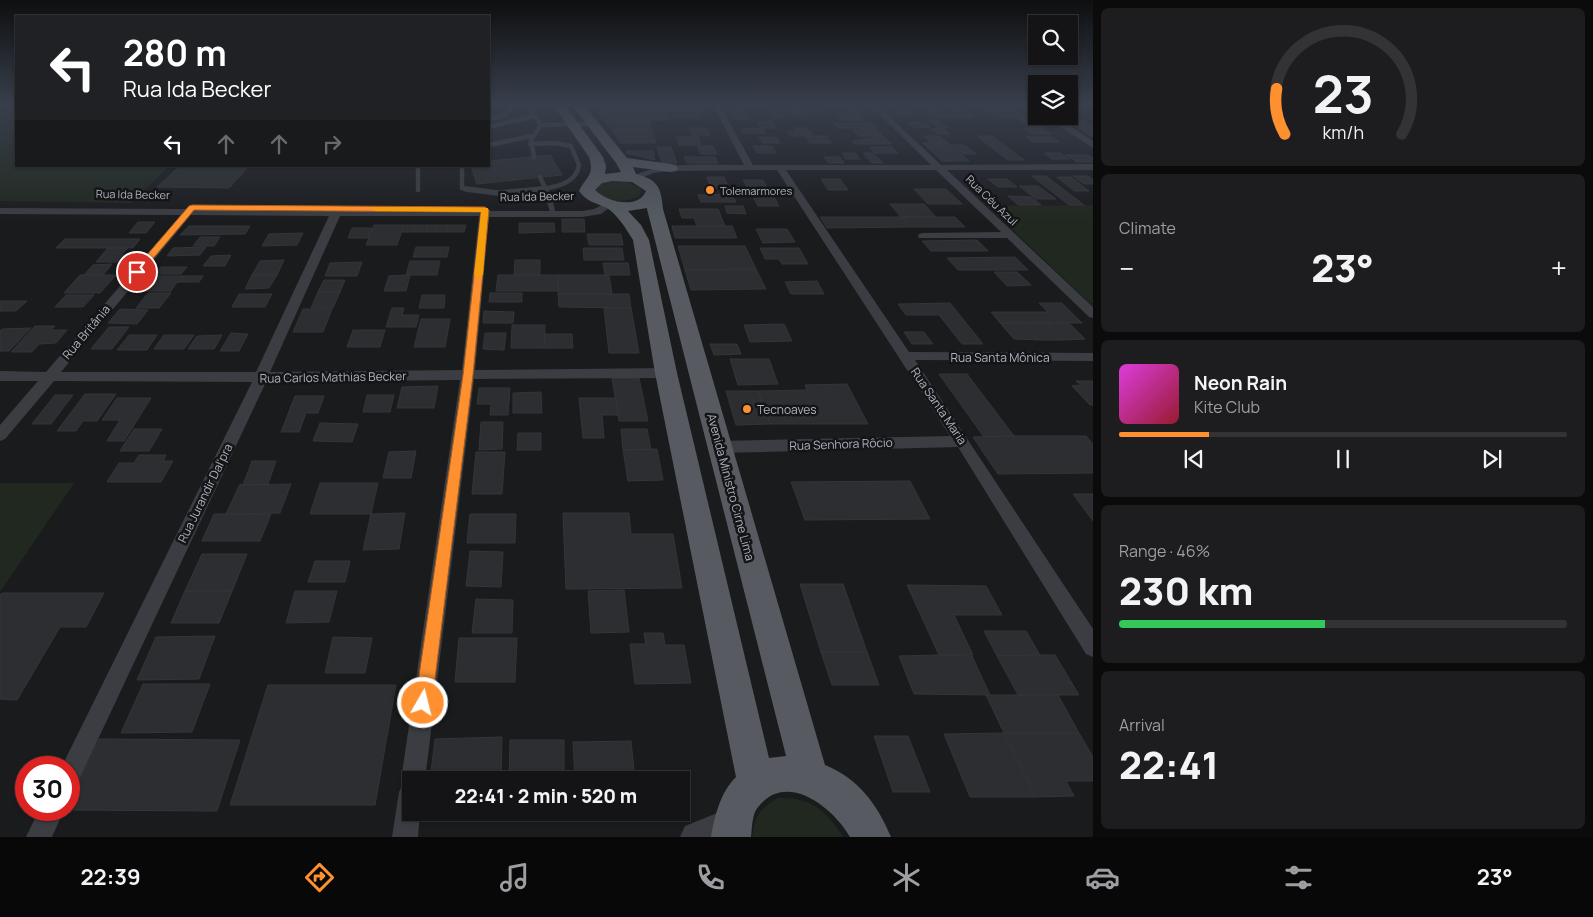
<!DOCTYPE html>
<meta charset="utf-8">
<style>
body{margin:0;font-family:Manrope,sans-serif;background:#1d1d1f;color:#f1f3f6;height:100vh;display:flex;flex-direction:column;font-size:19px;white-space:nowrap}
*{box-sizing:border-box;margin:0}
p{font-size:16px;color:#9d9ea1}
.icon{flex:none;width:28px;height:28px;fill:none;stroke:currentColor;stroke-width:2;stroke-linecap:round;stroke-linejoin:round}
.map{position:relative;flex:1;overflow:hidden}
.sheet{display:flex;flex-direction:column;gap:8px;padding:8px;background:#0b0b0c;width:500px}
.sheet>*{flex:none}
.hud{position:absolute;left:15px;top:15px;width:475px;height:152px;border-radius:0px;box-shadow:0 1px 4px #0004,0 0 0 1px #333335;background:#202124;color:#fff;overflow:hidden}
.buttons{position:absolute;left:1028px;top:15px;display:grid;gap:10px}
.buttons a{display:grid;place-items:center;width:50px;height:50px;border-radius:0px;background:#141416;box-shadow:0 1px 4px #0004,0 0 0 1px #333335;font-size:25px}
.speed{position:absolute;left:15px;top:756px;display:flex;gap:10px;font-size:25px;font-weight:700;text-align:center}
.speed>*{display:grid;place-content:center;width:65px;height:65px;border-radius:50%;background:#141416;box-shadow:0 1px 4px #0004,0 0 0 1px #333335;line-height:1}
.speed .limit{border:8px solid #d22;background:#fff;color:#111}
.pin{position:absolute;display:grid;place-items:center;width:42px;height:42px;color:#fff;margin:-21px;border:2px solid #fff;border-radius:50%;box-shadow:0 1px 5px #0007}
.me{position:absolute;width:55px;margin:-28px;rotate:8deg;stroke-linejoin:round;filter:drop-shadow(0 0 4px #0008)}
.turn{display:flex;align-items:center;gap:18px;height:105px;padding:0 25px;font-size:22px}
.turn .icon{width:65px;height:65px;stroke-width:2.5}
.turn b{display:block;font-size:35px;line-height:42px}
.lanes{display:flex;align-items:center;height:48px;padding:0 25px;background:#0003;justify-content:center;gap:25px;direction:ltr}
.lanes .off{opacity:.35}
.big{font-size:38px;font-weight:800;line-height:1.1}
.sheet .widget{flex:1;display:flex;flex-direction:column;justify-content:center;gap:8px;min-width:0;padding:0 18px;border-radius:8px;background:#1d1d1f}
.sheet .dial{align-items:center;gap:0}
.dial svg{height:130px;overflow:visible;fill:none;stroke:#333335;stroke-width:7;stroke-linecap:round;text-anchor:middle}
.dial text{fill:#f1f3f6;stroke:none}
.song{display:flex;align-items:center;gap:15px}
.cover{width:60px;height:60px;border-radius:8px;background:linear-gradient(135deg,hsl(300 70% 55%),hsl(350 70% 35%))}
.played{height:5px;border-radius:2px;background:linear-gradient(90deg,#fe9030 20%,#333335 20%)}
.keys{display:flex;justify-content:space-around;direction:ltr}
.heat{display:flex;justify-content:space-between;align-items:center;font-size:28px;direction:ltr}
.charge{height:8px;border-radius:4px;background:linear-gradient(90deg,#34c759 46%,#333335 0)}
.trip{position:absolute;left:402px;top:771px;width:288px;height:50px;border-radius:0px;background:#141416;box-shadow:0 1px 4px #0004,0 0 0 1px #333335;font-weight:800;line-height:50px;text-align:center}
.tab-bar{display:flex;height:80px;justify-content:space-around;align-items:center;background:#080809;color:#9d9ea1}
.tab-bar .icon{width:35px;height:35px}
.tab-bar .active{color:#fe9030}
.tab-bar b{font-size:22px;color:#f1f3f6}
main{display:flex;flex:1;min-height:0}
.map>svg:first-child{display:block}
.green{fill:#20281f}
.building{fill:#2d2e31;stroke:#343539}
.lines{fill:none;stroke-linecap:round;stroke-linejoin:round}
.service-far1{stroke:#3b3d42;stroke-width:4.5}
.service{stroke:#3b3d42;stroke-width:5.5}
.minor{fill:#3b3d42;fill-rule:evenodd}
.tertiary{fill:#3b3d42;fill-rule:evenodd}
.primary{fill:#575b61;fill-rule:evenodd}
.route{fill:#fe9030;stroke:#a55e1f}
.slow{fill:#f59e0b}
.poi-dot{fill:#fe9030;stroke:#151518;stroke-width:2}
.labels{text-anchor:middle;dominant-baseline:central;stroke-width:5;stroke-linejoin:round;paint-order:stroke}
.far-poi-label{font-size:11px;fill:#acb4bd;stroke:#151518;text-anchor:start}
.far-street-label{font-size:11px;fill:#acb4bd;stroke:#151518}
.street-label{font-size:12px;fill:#acb4bd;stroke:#151518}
.poi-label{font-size:12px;fill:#acb4bd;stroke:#151518;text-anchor:start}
</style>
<main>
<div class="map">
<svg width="1093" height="837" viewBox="0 0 1093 837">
<rect width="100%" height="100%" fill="#1a1b1d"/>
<g class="green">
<path d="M0 105H16V166H169L131 203 0 201Z"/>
<path d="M610 181 627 182 640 188 641 192 639 196C624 204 604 203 594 189L602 182Z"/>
<path d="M1093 205V306L987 206Z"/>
<path d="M0 483H74L0 592Z"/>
<path d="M778 798C811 797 826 810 843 837H752C755 816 759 809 778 798Z"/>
</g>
<g class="building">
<path d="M592 105H703L706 111H666L670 120H649L652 130H612Z"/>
<path d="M729 107H745L748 113H732Z"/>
<path d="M785 107H800L807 116H791Z"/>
<path d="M844 107H855L861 112H849Z"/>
<path d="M981 108H1012L1018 112H986Z"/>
<path d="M804 109H818L822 113H808Z"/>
<path d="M892 109H906L913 115H898Z"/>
<path d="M926 109H942L952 117H937Z"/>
<path d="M949 109H963L973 117H954L949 112H953Z"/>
<path d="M768 111H781L785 117H772Z"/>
<path d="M672 113H698L700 118H674Z"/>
<path d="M733 113H747L751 119H736Z"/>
<path d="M992 113 1022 114 1030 120H1020L1016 117H998Z"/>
<path d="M836 114H860L865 120H841Z"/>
<path d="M928 120H938L947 128H937Z"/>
<path d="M1020 120H1030L1042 127H1031Z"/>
<path d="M772 121 776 128H761L757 122Z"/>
<path d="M1069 121H1084L1093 127H1078Z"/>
<path d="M907 122H924L931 127 914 128Z"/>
<path d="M834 123H872L878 128H839Z"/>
<path d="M689 128H706L710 135H692Z"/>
<path d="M741 128 763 129 765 133H743Z"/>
<path d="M793 128H807L813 136H791L788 132H796Z"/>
<path d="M943 128 949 134H938L931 129Z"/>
<path d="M1024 128H1043L1051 134H1031Z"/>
<path d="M1079 128H1093V136H1091Z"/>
<path d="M877 129 883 136H859L853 130Z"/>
<path d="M612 130H652L656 143H620Z"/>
<path d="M805 136H827L832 143H810Z"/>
<path d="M873 136H883L892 144H855L852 141 875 138Z"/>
<path d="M924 136H940L948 143H931Z"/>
<path d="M977 136H992L1024 160H1008Z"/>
<path d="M676 137H698L701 145H679Z"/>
<path d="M759 137H776L780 143H762Z"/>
<path d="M1026 137H1051L1059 142H1033Z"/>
<path d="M923 143H948L969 161H942Z"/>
<path d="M952 145H964L976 154H963Z"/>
<path d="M697 146H713L717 154H701Z"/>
<path d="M753 146H772L776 153H757Z"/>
<path d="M657 147H671L677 163H662Z"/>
<path d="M870 147H892L898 153H875Z"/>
<path d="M626 151H653L655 160 626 153Z"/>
<path d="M842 153H855L860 159H846Z"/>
<path d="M863 153H873L883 163H872Z"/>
<path d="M1044 153H1060L1069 159H1052Z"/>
<path d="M550 155 562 175 477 184 471 166H489V161Z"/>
<path d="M1066 155H1088L1093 158V162H1077Z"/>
<path d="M684 157H715L718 163H687Z"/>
<path d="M824 157H840L844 163H829Z"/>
<path d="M180 166H249L229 188 157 187Z"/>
<path d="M1032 176H1046L1084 205H1069Z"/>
<path d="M1073 176H1088L1093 180V184H1084Z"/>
<path d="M707 177H724L729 188H711Z"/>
<path d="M1057 177H1071L1089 191H1074Z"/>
<path d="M821 179H840L848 190H828Z"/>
<path d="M988 179H1007L1017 187H998Z"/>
<path d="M743 180H763L769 191H749Z"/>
<path d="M1019 186H1038L1056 199H1036Z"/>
<path d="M914 189H946L962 204H928Z"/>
<path d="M751 193H772L779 206H758Z"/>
<path d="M732 194 736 202H701L698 195Z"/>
<path d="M1008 196 1031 197 1041 205H1018Z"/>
<path d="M890 204H924L936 217H901Z"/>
<path d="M725 206H743L746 214 727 213Z"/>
<path d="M679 209H718L725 226H697L694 218H682Z"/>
<path d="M820 217H901L910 227 827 228Z"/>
<path d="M901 217H955L965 227H910Z"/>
<path d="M562 219H584L585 232H562Z"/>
<path d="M138 222H155L146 233H129Z"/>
<path d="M519 223H554L555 232 519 233Z"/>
<path d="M374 225H404L397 245H366Z"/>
<path d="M404 225H416L413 232H401Z"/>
<path d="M416 225H428L426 232H413Z"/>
<path d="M428 225H437L436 232H426Z"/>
<path d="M437 225H448L446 232H436Z"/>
<path d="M448 225H466L464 232H446Z"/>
<path d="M189 226H250L245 234 180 235Z"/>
<path d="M672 226H732L737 238H675Z"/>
<path d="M352 228H372L368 238H348Z"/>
<path d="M756 229H787L795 242 763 243Z"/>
<path d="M303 233 297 245 262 246 269 234Z"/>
<path d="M587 234H621L623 245H589Z"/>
<path d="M200 237H220L214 246H193Z"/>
<path d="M65 239H140L133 248H56Z"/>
<path d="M977 240 988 251H931L922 241Z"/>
<path d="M678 246H745L756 269 685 270Z"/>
<path d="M206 247 200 255 167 256 173 248Z"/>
<path d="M416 247H449L447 257H413Z"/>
<path d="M108 248H128L121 255H135L129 262H96Z"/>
<path d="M583 248H622L624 260H584Z"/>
<path d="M760 248H799L808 264H782L779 259H765Z"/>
<path d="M231 255 225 266H203L211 256Z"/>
<path d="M1015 257 1028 270H958L947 258Z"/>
<path d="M284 260 277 275H252L260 261Z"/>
<path d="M515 260H540V275H514Z"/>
<path d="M410 261H440L437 275H406Z"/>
<path d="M362 262 357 276H325L330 263Z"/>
<path d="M603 263H628L630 275H605Z"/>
<path d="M112 264 103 275H84L93 265Z"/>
<path d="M161 267H187L181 274H155Z"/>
<path d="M756 269 766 289 691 290 685 270Z"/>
<path d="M994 272H1017L1031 285 1007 286Z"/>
<path d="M80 275H116L100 293H64Z"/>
<path d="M252 275H277L269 288 245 289Z"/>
<path d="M406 275H410L406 291H384L389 276Z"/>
<path d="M498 275H558L559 291H496Z"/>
<path d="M558 275H609L612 294H558Z"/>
<path d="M153 276H203L199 282H177L171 291H141Z"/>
<path d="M324 280H345L340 292H318Z"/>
<path d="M817 281 824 294H791L785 282Z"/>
<path d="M318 292H340L333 308H311Z"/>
<path d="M148 293H171L159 308H136Z"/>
<path d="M490 293H522V302H489Z"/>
<path d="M239 294H272L265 307H232Z"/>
<path d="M558 294H629L631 308 559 307Z"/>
<path d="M66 295H94L83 307H55Z"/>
<path d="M422 295H445L444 308H419Z"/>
<path d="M0 301H27L16 311H0Z"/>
<path d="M950 303 983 344H962L939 315H906L898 304Z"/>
<path d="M1039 303H1062L1082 323H1000L991 312H1048Z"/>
<path d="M392 308H404L402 315H419L416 327H386Z"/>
<path d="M604 308H631L639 353H609Z"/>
<path d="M120 309 148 310 137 324 108 323Z"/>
<path d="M303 309H332L323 332H293Z"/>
<path d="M484 311 514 312 513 323H483Z"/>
<path d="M421 319H450L445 347H414Z"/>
<path d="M1000 323H1023L1038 340 1014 339Z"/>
<path d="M1023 323H1047L1063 340H1038Z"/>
<path d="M1047 323H1069L1085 339 1063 340Z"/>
<path d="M784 324 792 341 750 342 744 325Z"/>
<path d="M512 325H545L544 348H511Z"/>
<path d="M35 326H55L51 330H67L56 343 39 344 32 352H11Z"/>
<path d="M109 327H129L112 349H91Z"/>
<path d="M31 328 9 351H0V331L2 329Z"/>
<path d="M353 330H385L380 347H347Z"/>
<path d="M904 332H924L933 344H912Z"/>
<path d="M231 333 248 334 239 351H220Z"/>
<path d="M485 333H506L504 350 483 349Z"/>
<path d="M545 334H572L573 348H544Z"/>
<path d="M129 335H157L147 350H117Z"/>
<path d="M164 335H194L184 349H154Z"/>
<path d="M222 335 214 349H188L197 336Z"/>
<path d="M710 344H737L741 354 714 355Z"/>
<path d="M730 359H769L778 384 738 385Z"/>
<path d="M939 374H967L1014 436 984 437Z"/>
<path d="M612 378H639L648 421H619Z"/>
<path d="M1076 381H1093V405H1090L1072 386 1081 385Z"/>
<path d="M847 384 868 424H770L758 391 807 390 805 385Z"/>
<path d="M438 386 434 408H397L402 387Z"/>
<path d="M479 388H510L508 415H490L491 404H477Z"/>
<path d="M726 391H758L770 424 736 425Z"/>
<path d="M541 392 542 413H513V393Z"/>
<path d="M85 394H116L97 421H83L76 431H57Z"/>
<path d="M55 395H73L51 424H32Z"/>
<path d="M367 395H394L390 412H363Z"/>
<path d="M295 396H324L318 413H306L299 432H281Z"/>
<path d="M117 398H151L124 441H107L120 420H102Z"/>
<path d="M579 398H616L618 415H602L604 438H583Z"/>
<path d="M481 422H503L502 449 479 450Z"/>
<path d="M320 423 358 424 352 442 313 441Z"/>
<path d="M134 429H162L149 451H120Z"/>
<path d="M621 429H647L651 450H623Z"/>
<path d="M518 433H541V450H517Z"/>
<path d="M1014 436H1086L1093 444V473L998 474 973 437Z"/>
<path d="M657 449 663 480 628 481 623 450Z"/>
<path d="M416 451 411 478H383L389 452Z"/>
<path d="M476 452H505L502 494H472Z"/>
<path d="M139 455H166L163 461H173L161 482H107L119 463H134Z"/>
<path d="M252 461H276L268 484 243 485Z"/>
<path d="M910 481 930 519 805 520 791 482Z"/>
<path d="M320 483H378L371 514H310Z"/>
<path d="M240 484 243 485 291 484 280 513 226 514Z"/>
<path d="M1073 494H1093V521Z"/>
<path d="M405 513 399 549 363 550 371 514Z"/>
<path d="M563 513H629L631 534H673L682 588 566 589Z"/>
<path d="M214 514H271L260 541H202Z"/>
<path d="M470 514H516L515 543H467Z"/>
<path d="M470 551 503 552 501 587 466 586Z"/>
<path d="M202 554H247L232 591H185Z"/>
<path d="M315 561H350L345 582H308Z"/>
<path d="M800 584H843L867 652H821Z"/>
<path d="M907 585 986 586 1002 615H954L973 655H939Z"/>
<path d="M624 590 629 632 591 633 588 591Z"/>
<path d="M185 591H232L219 623H171Z"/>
<path d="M295 591H337L329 622 286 623Z"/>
<path d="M2 593H104L86 627H60L17 700 0 699V595Z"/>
<path d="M476 599 513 600 512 633H472Z"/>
<path d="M984 631H1026L1040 655 997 656Z"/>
<path d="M644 633H663L665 645H684L691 683 635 684 630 644H646Z"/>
<path d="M215 636 199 679 137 680 156 637Z"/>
<path d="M333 637 372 638 365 673H325Z"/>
<path d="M459 638H517L515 682H455Z"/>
<path d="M821 652H867L879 685H832Z"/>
<path d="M939 655 972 656 990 695 914 694 899 656Z"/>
<path d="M1040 655H1055L1079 695H1018L997 656Z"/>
<path d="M143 684H210L192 732 121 733Z"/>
<path d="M268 685H396L375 805H230Z"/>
<path d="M986 695H1058L1079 733H1004Z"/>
<path d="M1004 733 1036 797H970L944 734Z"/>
<path d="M1004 733H1079L1093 757V781H1066L1074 796 1036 797Z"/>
<path d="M874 736H908L930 792H893Z"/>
<path d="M502 737 501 780H430L435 739Z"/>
<path d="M99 739 240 740 217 811 65 810H69V802Z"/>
<path d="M510 740H564V780H509Z"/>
<path d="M631 741 635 780H575L573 742Z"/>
</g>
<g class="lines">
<g class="service-far1">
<path d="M527 105 541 125 594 124"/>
<path d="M489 119 505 115 510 110V105"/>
<path d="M489 127 533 116"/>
<path d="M530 144 555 143 571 146 579 165C576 186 550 188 533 190"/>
<path d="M489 145 531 136"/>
<path d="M534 157 531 140 541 125"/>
<path d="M418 166V190"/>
<path d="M462 166V188L470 190"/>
<path d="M540 177 546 190"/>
</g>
<g class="service">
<path d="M466 189 498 193 542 189"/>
<path d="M546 189 552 209"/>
</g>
<g class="minor">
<path d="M713 105H720L753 165H931L870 105H877L941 165 1093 164V170H947L1093 307V318L1089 317 1007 238H919L918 236 919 234 923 233 1001 232 936 170H786L909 352 1093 353V361L915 360 1093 629V657L1086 654 958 447 721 453 715 451 713 447 715 443 721 441 950 436 777 170 671 171 653 173 635 181 632 180V176C667 161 706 165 744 165Z"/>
<path d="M1026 105H1036V110Z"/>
<path d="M1044 116H1054L1093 141V148Z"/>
<path d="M608 202 613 205 601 214 582 217H489L475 370 666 368 671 370 673 373 671 376 666 378 474 379 425 780H411V812H420L418 837H392L399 792 403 783 401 780 460 380 266 382 77 784 69 788V768H61L252 382 54 381 5 439 0 441V425L38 381H0V371L46 372 181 215 0 214V208L186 209 191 206 196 209 332 210 334 206H342V210H480L485 207 490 211H582L594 209ZM191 215 329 216 256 372H61ZM340 216H479L462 370 270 372Z"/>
<path d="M39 810H64L52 837H26Z"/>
</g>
<path class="tertiary" d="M732 807 743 811 747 822 743 833 733 837H680L685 826Z"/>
<path class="primary" d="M553 105H565L603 157 606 166 605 174 621 172 616 163 572 105H584L627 158 671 164 676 165 678 168 676 171 671 172 633 167 636 174C659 180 661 188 663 209L825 765C859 779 877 804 891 837H850C832 806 784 769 756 810 752 817 752 829 751 837H711C715 815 720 793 736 777L655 373 633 240C627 230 617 214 607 208 596 203 587 202 579 191 586 176 595 176 589 157ZM612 181 632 182 646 191C638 210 607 202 595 190L602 183ZM647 208V209L786 756 769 758 677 373 649 240 641 225 628 211Z"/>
</g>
<linearGradient id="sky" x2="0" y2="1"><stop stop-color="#0e0f10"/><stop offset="0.47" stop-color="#383f4c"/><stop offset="1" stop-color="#383f4c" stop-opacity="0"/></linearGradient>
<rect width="1093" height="222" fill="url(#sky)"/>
<path class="route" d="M192 205 485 207 489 210 473 375 432 703 429 709 423 711 418 709 415 703 463 375 481 212 194 210 140 274H134V270L189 206Z"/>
<path class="slow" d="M373 207 488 208 483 275 478 277 474 275 481 212 376 211 373 210Z"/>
<g class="poi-dot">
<circle cx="710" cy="190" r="5"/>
<circle cx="747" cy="409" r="5"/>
</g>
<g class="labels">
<g class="far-poi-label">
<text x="720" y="190">Tolemarmores</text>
</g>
<g class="far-street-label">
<text transform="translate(133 194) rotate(1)">Rua Ida Becker</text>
<text transform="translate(537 196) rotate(-1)">Rua Ida Becker</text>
<text transform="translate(992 200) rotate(44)">Rua Céu Azul</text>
</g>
<g class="street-label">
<text transform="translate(86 332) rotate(-50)">Rua Britânia</text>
<text x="1000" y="357">Rua Santa Mônica</text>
<text transform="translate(333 377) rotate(-1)">Rua Carlos Mathias Becker</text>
<text transform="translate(939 406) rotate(56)">Rua Santa Maria</text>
<text transform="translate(841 444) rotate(-2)">Rua Senhora Rôcio</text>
<text transform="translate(731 487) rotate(75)">Avenida Ministro Cirne Lima</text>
<text transform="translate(205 493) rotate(-64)">Rua Jurandir Dal'pra</text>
</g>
<g class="poi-label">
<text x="757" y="409">Tecnoaves</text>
</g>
</g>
</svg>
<div class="buttons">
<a><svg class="icon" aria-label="search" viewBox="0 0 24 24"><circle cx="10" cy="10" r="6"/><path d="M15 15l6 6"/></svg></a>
<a><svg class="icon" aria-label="layers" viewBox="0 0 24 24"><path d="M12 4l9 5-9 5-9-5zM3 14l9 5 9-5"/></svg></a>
</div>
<div class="speed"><div class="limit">30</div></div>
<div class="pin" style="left:137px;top:272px;background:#d93025"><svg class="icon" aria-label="arrive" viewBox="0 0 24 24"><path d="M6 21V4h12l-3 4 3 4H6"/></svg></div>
<svg class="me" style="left:423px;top:703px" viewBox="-20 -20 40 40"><circle r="17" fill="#fe9030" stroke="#fff" stroke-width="3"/><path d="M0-11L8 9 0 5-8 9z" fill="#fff"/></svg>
<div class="trip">22:41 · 2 min · 520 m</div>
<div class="hud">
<div class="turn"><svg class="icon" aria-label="left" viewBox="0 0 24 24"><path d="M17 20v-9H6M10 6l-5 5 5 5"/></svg><div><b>280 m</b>Rua Ida Becker</div></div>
<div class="lanes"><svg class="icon" aria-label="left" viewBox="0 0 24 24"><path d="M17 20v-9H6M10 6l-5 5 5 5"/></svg><svg class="icon off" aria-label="ahead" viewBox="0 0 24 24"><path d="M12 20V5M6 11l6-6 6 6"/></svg><svg class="icon off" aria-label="ahead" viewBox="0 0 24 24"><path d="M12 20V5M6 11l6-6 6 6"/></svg><svg class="icon off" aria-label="right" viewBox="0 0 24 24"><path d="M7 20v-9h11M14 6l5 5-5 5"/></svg></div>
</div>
</div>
<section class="sheet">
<div class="widget dial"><svg viewBox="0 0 100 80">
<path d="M14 69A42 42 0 1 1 86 69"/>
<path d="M14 69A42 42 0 0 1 9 41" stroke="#fe9030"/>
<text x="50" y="56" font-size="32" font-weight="700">23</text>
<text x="50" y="72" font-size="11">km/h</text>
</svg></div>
<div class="widget"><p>Climate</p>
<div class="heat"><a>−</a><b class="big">23°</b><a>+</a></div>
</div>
<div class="widget">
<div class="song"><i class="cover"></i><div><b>Neon Rain</b><p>Kite Club</p></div></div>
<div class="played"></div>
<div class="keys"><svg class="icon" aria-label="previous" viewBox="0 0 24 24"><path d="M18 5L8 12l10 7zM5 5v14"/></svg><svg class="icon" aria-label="pause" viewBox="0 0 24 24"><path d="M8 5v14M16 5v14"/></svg><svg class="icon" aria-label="next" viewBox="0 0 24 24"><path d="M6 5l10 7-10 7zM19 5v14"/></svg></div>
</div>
<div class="widget"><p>Range · 46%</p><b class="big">230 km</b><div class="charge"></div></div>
<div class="widget"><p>Arrival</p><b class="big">22:41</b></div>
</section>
</main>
<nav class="tab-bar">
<b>22:39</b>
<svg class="icon active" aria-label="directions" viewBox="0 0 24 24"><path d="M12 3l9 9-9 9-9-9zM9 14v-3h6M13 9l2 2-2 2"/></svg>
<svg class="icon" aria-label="music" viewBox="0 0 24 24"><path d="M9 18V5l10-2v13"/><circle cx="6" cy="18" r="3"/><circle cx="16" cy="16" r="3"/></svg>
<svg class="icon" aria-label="phone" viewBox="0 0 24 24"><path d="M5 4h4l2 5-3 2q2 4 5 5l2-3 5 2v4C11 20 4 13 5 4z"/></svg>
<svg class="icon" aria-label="climate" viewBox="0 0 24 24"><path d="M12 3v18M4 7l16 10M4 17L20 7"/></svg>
<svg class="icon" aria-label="car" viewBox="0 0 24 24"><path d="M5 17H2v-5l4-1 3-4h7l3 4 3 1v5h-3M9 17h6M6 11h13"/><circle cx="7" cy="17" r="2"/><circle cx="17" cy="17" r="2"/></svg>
<svg class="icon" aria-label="filters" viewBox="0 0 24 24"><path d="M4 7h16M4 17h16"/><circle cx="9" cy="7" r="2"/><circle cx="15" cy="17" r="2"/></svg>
<b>23°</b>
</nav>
